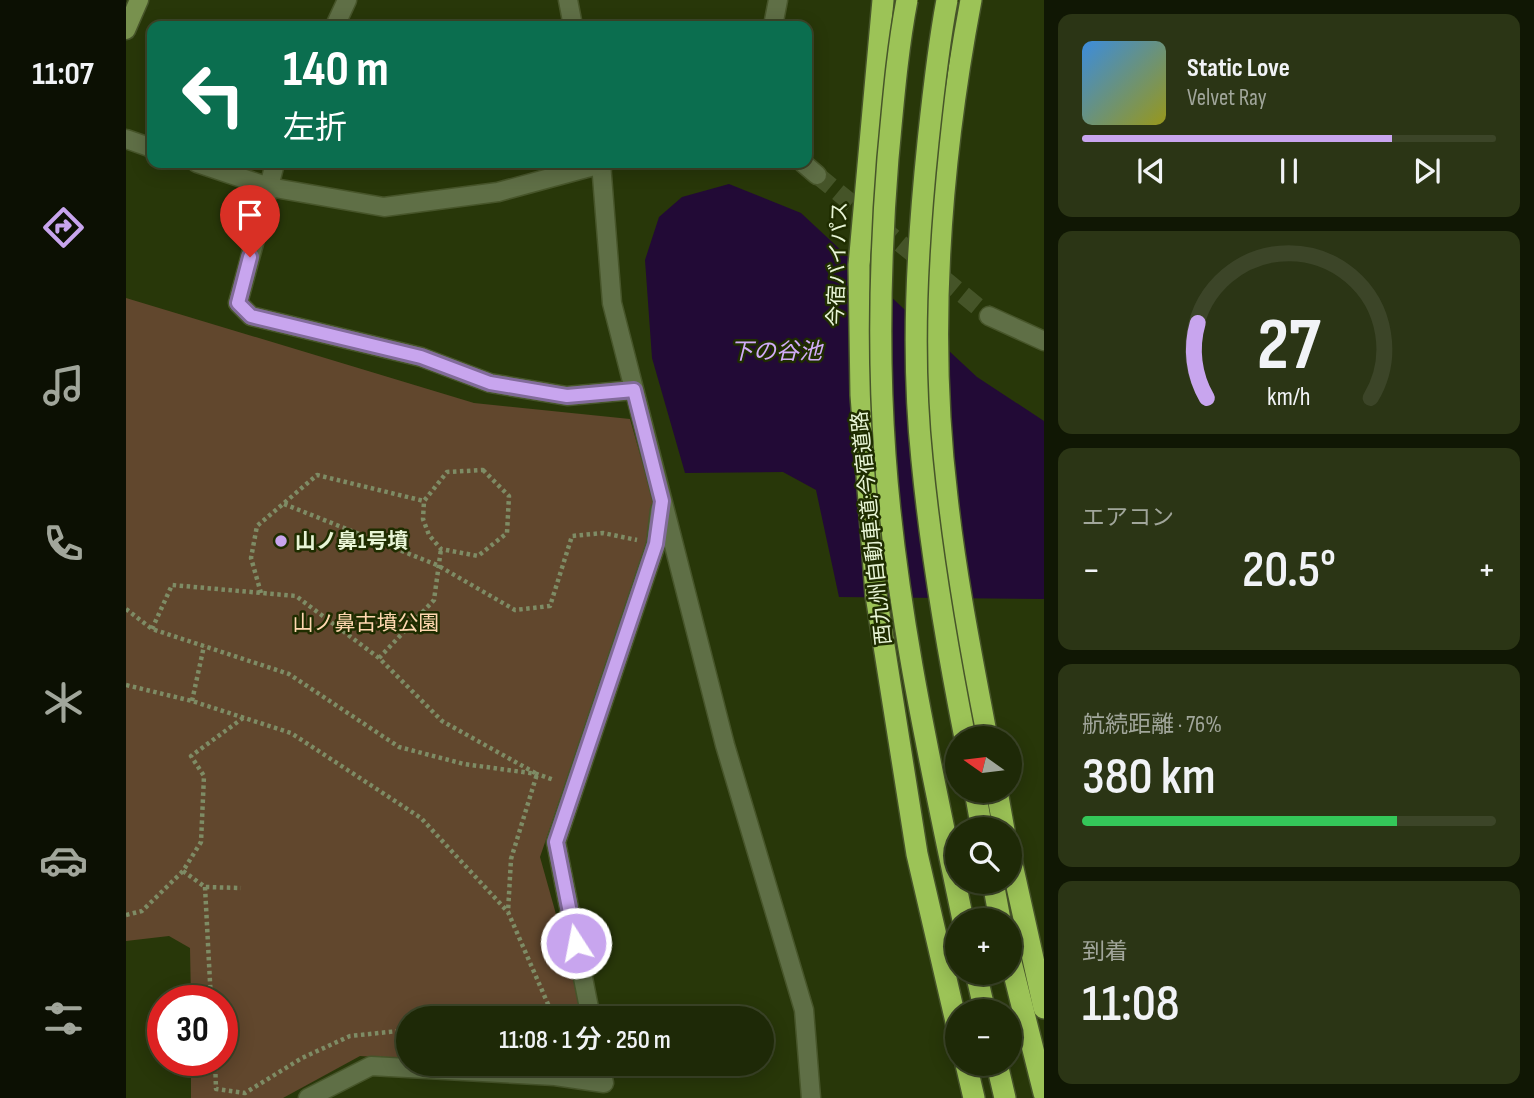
<!DOCTYPE html>
<html lang="ja">
<meta charset="utf-8">
<style>
body{margin:0;font-family:"Sofia Sans Condensed","Noto Sans JP",sans-serif;background:#2b3515;color:#f1f3f6;height:100vh;display:flex;flex-direction:column;font-size:26px;white-space:nowrap}
*{box-sizing:border-box;margin:0}
p{font-size:23px;color:#a1a69b}
.icon{flex:none;width:38px;height:38px;fill:none;stroke:currentColor;stroke-width:2;stroke-linecap:round;stroke-linejoin:round}
.map{position:relative;flex:1;overflow:hidden}
.side{display:flex;flex-direction:column;gap:14px;padding:14px;background:#101704;width:490px}
.side>*{flex:none}
.guide{position:absolute;left:21px;top:21px;width:665px;height:147px;border-radius:14px;box-shadow:0 4px 18px #0003,0 0 0 2px #3c4528;background:#0b6e4f;color:#fff;overflow:hidden}
.needle{width:46px;rotate:284deg}
.fabs{position:absolute;left:819px;top:726px;display:grid;gap:14px}
.fabs a{display:grid;place-items:center;width:77px;height:77px;border-radius:50%;background:#1e2907;box-shadow:0 4px 18px #0003,0 0 0 2px #3c4528;font-size:35px}
.speed{position:absolute;left:21px;top:985px;display:flex;gap:14px;font-size:35px;font-weight:700;text-align:center}
.speed>*{display:grid;place-content:center;width:91px;height:91px;border-radius:50%;background:#1e2907;box-shadow:0 4px 18px #0003,0 0 0 2px #3c4528;line-height:1}
.speed .limit{border:10px solid #d22;background:#fff;color:#111}
.pin{position:absolute;display:grid;place-items:center;width:60px;height:60px;color:#fff;margin:-72px -30px;border-radius:50% 50% 50% 0;rotate:-45deg;box-shadow:0 0 7px #0007}
.pin .icon{rotate:45deg}
.me{position:absolute;width:77px;margin:-38px;rotate:349deg;stroke-linejoin:round;filter:drop-shadow(0 0 5px #0008)}
.turn{display:flex;align-items:center;gap:24px;height:147px;padding:0 21px;font-size:32px}
.turn .icon{width:91px;height:91px;stroke-width:2.5}
.turn b{display:block;font-size:49px;line-height:60px}
.big{font-size:52px;font-weight:600;line-height:1.1}
.side .card{flex:1;display:flex;flex-direction:column;justify-content:center;gap:10px;min-width:0;padding:0 24px;border-radius:14px;background:#2b3515}
.side .dial{align-items:center;gap:0}
.dial svg{height:182px;overflow:visible;fill:none;stroke:#3c4528;stroke-width:7;stroke-linecap:round;text-anchor:middle}
.dial text{fill:#f1f3f6;stroke:none}
.song{display:flex;align-items:center;gap:21px}
.cover{width:84px;height:84px;border-radius:10px;background:linear-gradient(135deg,hsl(210 70% 55%),hsl(60 70% 35%))}
.played{height:7px;border-radius:4px;background:linear-gradient(90deg,#c8a5ee 75%,#3c4528 75%)}
.keys{display:flex;justify-content:space-around;direction:ltr}
.heat{display:flex;justify-content:space-between;align-items:center;font-size:38px;direction:ltr}
.charge{height:10px;border-radius:5px;background:linear-gradient(90deg,#34c759 76%,#3c4528 0)}
.trip{position:absolute;left:270px;top:1006px;width:378px;height:70px;border-radius:35px;background:#1e2907;box-shadow:0 4px 18px #0003,0 0 0 2px #3c4528;font-weight:600;line-height:70px;text-align:center}
main{display:flex;flex:1;min-height:0}
.menu{display:flex;flex-direction:column;width:126px;justify-content:space-around;align-items:center;background:#0c1003;color:#a1a69b}
.menu .icon{width:49px;height:49px}
.menu .on{color:#c8a5ee}
.menu b{font-size:32px;color:#f1f3f6}
.map>svg:first-child{display:block}
.green{fill:#61472d}
.water{fill:#220a36}
.lines{fill:none;stroke-linecap:round;stroke-linejoin:round}
.street-tunnel{stroke:#455428;stroke-width:18;stroke-dasharray:18 9;stroke-linecap:butt}
.street-casing{stroke:#47552a;stroke-width:21}
.secondary-casing{stroke:#47552a;stroke-width:21}
.highway-casing{stroke:#47552a;stroke-width:24}
.path{stroke:#7e8c65;stroke-width:4.5;stroke-dasharray:3.5 3.5;stroke-linecap:butt}
.street{stroke:#5f6f46;stroke-width:18}
.secondary{stroke:#78914e;stroke-width:18}
.highway{stroke:#9cc357;stroke-width:21}
.highway-bridge-casing{stroke:#47552a;stroke-width:24;stroke-linecap:butt}
.highway-bridge{stroke:#9cc357;stroke-width:21}
.route-casing{stroke:#826b9b;stroke-width:18}
.route{stroke:#c8a5ee;stroke-width:12}
.poi-dot{fill:#c8a5ee;stroke:#1f2d00;stroke-width:2.5}
.labels{text-anchor:middle;dominant-baseline:central;stroke-width:5;stroke-linejoin:round;paint-order:stroke}
.street-label{font-size:21px;fill:#e8f5d6;stroke:#1f2d00}
.poi-label{font-size:21px;font-weight:bold;fill:#e8f5d6;stroke:#1f2d00;text-anchor:start}
.park-label{font-size:21px;fill:#ffd7b0;stroke:#1f2d00}
.water-label{font-size:23px;font-style:italic;fill:#d1acf8;stroke:#1f2d00}
</style>
<main>
<nav class="menu">
<b>11:07</b>
<svg class="icon on" aria-label="directions" viewBox="0 0 24 24"><path d="M12 3l9 9-9 9-9-9zM9 14v-3h6M13 9l2 2-2 2"/></svg>
<svg class="icon" aria-label="music" viewBox="0 0 24 24"><path d="M9 18V5l10-2v13"/><circle cx="6" cy="18" r="3"/><circle cx="16" cy="16" r="3"/></svg>
<svg class="icon" aria-label="phone" viewBox="0 0 24 24"><path d="M5 4h4l2 5-3 2q2 4 5 5l2-3 5 2v4C11 20 4 13 5 4z"/></svg>
<svg class="icon" aria-label="climate" viewBox="0 0 24 24"><path d="M12 3v18M4 7l16 10M4 17L20 7"/></svg>
<svg class="icon" aria-label="car" viewBox="0 0 24 24"><path d="M5 17H2v-5l4-1 3-4h7l3 4 3 1v5h-3M9 17h6M6 11h13"/><circle cx="7" cy="17" r="2"/><circle cx="17" cy="17" r="2"/></svg>
<svg class="icon" aria-label="filters" viewBox="0 0 24 24"><path d="M4 7h16M4 17h16"/><circle cx="9" cy="7" r="2"/><circle cx="15" cy="17" r="2"/></svg>
</nav>
<div class="map">
<svg width="918" height="1098" viewBox="0 0 918 1098">
<rect width="100%" height="100%" fill="#283709"/>
<g class="green">
<path d="M0 298 348 403 504 419 531 514 414 857 459 1018H282V1059L234 1056 157 1098H65V1061L96 1060V1001H65L64 948 43 936 0 941Z"/>
<path d="M370 1064H458L451 1069Z"/>
</g>
<path class="water" d="M603 184 675 213 851 377 918 421V599L713 597 690 490 657 472 559 473 526 358 519 260 533 217 556 197Z"/>
<g class="lines">
<path class="street-tunnel" d="M691 175 863 316"/>
<g class="street-casing">
<g id="street">
<path d="M442 0 447 26"/>
<path d="M209 26 221 0"/>
<path d="M647 26 652 0"/>
<path d="M0 139 26 148"/>
<path d="M71 163 143 187 149 163"/>
<path d="M475 163 486 303 599 745 678 1010 685 1098"/>
<path d="M479 163 372 192 258 207 143 187 112 303 125 316 295 357 364 383 441 396 508 390"/>
<path d="M677 163 691 175"/>
<path d="M863 316 918 341"/>
<path d="M465 1018 430 842 530 544 534 510"/>
<path d="M182 1098 245 1066 429 1076 478 1083 474 1064"/>
</g>
</g>
<g class="secondary-casing">
<path id="secondary" d="M0 30 13 0"/>
</g>
<g class="highway-casing">
<g id="highway">
<path d="M757 0 733 265 735 395 750 595 791 854 831 1026"/>
<path d="M845 0C814 164 801 331 821 497 830 579 846 658 861 738"/>
<path d="M849 791 856 830"/>
<path d="M871 791 878 830"/>
<path d="M884 855 918 1008"/>
<path d="M867 882 874 920"/>
<path d="M884 958 918 1093"/>
<path d="M850 973 859 1012"/>
<path d="M840 1064 848 1098"/>
<path d="M871 1064 879 1098"/>
</g>
</g>
<g class="path">
<path d="M357 470 383 496 381 533 352 556 315 549 303 535 297 519 298 501 321 472Z"/>
<path d="M158 504 311 565 389 610 424 606 446 536 477 533 511 540"/>
<path d="M135 593 125 558 131 526 191 475 298 501"/>
<path d="M0 609 26 629 163 674 273 747 338 764 411 774 428 780"/>
<path d="M26 629 46 585 170 596 253 658 316 721 411 774 385 859 382 912"/>
<path d="M253 658 308 600 315 549"/>
<path d="M0 685 66 701 165 733 295 818 382 912 428 1018"/>
<path d="M66 701 78 646"/>
<path d="M57 871 79 887 115 888"/>
<path d="M79 887 85 1001"/>
<path d="M0 915 16 911 57 871 75 842 78 776 65 756 117 718"/>
<path d="M89 1060 90 1089 119 1093 176 1058 224 1036 282 1030"/>
</g>
<use href="#street" class="street"/>
<use href="#secondary" class="secondary"/>
<use href="#highway" class="highway"/>
<g class="highway-bridge-casing">
<g id="highway-bridge">
<path d="M781 0C771 52 767 106 762 158 754 257 752 356 759 455 770 612 805 767 837 920"/>
<path d="M821 0C812 47 807 95 802 142 791 248 785 354 796 460 805 553 821 647 839 738"/>
</g>
</g>
<use href="#highway-bridge" class="highway-bridge"/>
</g>
<g class="lines">
<g class="route-casing">
<path id="route" d="M124 257 112 303 125 316 295 357 364 383 441 396 508 390 536 501 530 544 430 842 450 943"/>
</g>
<use href="#route" class="route"/>
</g>
<circle class="poi-dot" cx="155" cy="541" r="7"/>
<g class="labels">
<g class="street-label">
<text transform="translate(712 264) rotate(-88)">今宿バイパス</text>
<text transform="translate(746 528) rotate(-96)">西九州自動車道;今宿道路</text>
</g>
<g class="poi-label">
<text x="169" y="541">山ノ鼻1号墳</text>
</g>
<g class="park-label">
<text x="240" y="623">山ノ鼻古墳公園</text>
</g>
<g class="water-label">
<text x="650" y="352">下の谷池</text>
</g>
</g>
</svg>
<div class="fabs">
<a><svg class="needle" viewBox="-14 -14 28 28"><path d="M0-13l5 13h-10z" fill="#e53935"/><path d="M0 13l5-13h-10z" fill="#a1a69b"/></svg></a>
<a><svg class="icon" aria-label="search" viewBox="0 0 24 24"><circle cx="10" cy="10" r="6"/><path d="M15 15l6 6"/></svg></a>
<a>+</a>
<a>−</a>
</div>
<div class="speed"><div class="limit">30</div></div>
<div class="pin" style="left:124px;top:257px;background:#d93025"><svg class="icon" aria-label="arrive" viewBox="0 0 24 24"><path d="M6 21V4h12l-3 4 3 4H6"/></svg></div>
<svg class="me" style="left:450px;top:943px" viewBox="-20 -20 40 40"><circle r="17" fill="#c8a5ee" stroke="#fff" stroke-width="3"/><path d="M0-11L8 9 0 5-8 9z" fill="#fff"/></svg>
<div class="trip">11:08 · 1 分 · 250 m</div>
<div class="guide">
<div class="turn"><svg class="icon" aria-label="left" viewBox="0 0 24 24"><path d="M17 20v-9H6M10 6l-5 5 5 5"/></svg><div><b>140 m</b>左折</div></div>
</div>
</div>
<section class="side">
<div class="card">
<div class="song"><i class="cover"></i><div><b>Static Love</b><p>Velvet Ray</p></div></div>
<div class="played"></div>
<div class="keys"><svg class="icon" aria-label="previous" viewBox="0 0 24 24"><path d="M18 5L8 12l10 7zM5 5v14"/></svg><svg class="icon" aria-label="pause" viewBox="0 0 24 24"><path d="M8 5v14M16 5v14"/></svg><svg class="icon" aria-label="next" viewBox="0 0 24 24"><path d="M6 5l10 7-10 7zM19 5v14"/></svg></div>
</div>
<div class="card dial"><svg viewBox="0 0 100 80">
<path d="M14 69A42 42 0 1 1 86 69"/>
<path d="M14 69A42 42 0 0 1 10 36" stroke="#c8a5ee"/>
<text x="50" y="56" font-size="32" font-weight="700">27</text>
<text x="50" y="72" font-size="11">km/h</text>
</svg></div>
<div class="card"><p>エアコン</p>
<div class="heat"><a>−</a><b class="big">20.5°</b><a>+</a></div>
</div>
<div class="card"><p>航続距離 · 76%</p><b class="big">380 km</b><div class="charge"></div></div>
<div class="card"><p>到着</p><b class="big">11:08</b></div>
</section>
</main>
